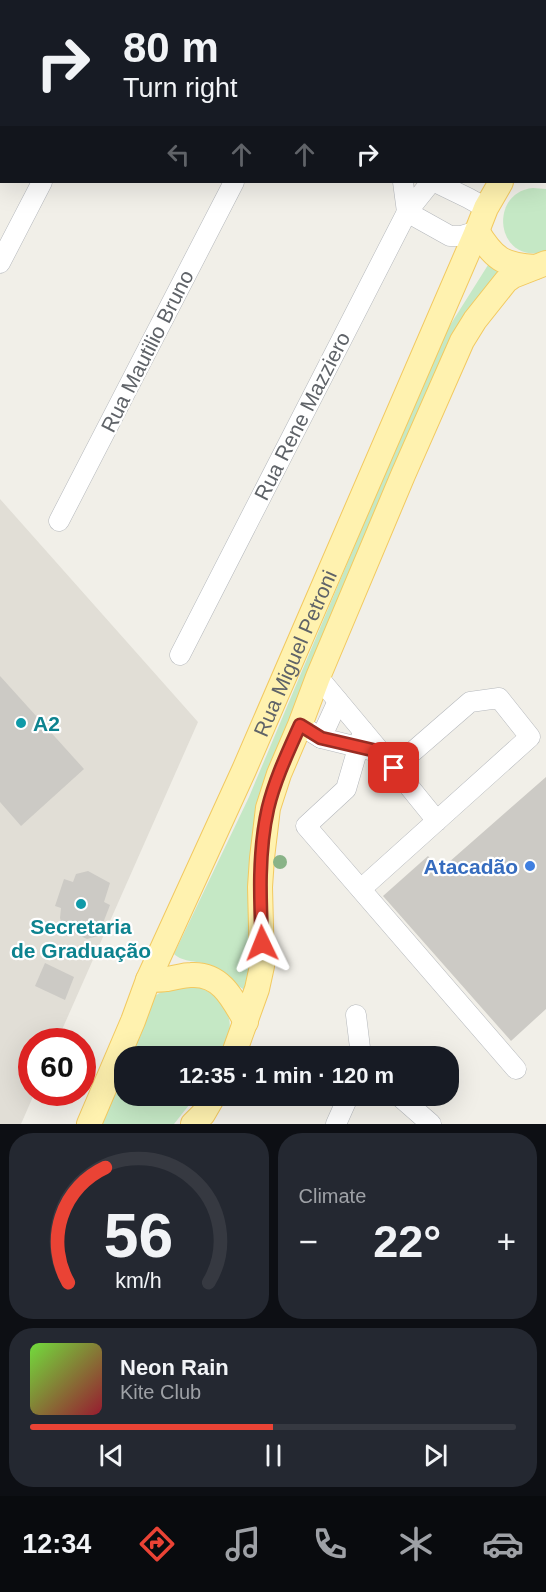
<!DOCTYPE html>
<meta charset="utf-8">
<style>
body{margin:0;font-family:Arial,sans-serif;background:#242831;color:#f1f3f6;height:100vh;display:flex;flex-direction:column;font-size:22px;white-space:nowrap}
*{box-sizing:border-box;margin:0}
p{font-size:20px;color:#9ea1a6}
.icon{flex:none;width:33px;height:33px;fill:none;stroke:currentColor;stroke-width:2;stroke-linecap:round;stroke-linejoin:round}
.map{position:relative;height:1124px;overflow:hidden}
.side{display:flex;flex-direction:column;gap:9px;padding:9px;background:#0d0f14;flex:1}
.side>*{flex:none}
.hud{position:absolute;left:0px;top:0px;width:546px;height:183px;box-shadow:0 6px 24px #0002;background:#171b24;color:#f1f3f6;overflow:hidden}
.speed{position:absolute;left:18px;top:1028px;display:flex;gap:12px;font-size:30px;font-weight:700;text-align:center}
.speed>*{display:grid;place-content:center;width:78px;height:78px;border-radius:50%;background:#171b24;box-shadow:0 6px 24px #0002;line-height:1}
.speed .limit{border:9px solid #d22;background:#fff;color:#111}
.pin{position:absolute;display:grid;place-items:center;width:51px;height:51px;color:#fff;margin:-26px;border-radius:12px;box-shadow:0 3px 9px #0006}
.me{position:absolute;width:66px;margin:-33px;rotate:358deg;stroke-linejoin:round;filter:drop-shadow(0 0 4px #0008)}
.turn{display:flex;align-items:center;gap:21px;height:126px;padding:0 24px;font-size:27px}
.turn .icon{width:78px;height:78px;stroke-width:2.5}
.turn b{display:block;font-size:42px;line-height:51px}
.lanes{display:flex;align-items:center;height:57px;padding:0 24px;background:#0003;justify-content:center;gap:30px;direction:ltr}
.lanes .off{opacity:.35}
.big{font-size:45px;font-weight:600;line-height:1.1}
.side .widget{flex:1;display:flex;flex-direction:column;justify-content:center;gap:9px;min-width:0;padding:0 21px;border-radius:24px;background:#242831}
.side .dial{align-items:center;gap:0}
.dial svg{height:156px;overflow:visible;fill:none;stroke:#363941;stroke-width:7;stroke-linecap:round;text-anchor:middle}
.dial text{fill:#f1f3f6;stroke:none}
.song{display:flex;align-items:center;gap:18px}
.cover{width:72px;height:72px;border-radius:9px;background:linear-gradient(135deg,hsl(100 70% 55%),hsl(350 70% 35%))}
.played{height:6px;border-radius:3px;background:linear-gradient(90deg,#ea4335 50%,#363941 50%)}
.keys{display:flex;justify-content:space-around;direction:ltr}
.heat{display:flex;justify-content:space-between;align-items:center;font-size:33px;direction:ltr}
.side .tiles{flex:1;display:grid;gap:9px;grid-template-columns:1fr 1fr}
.widget:last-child{grid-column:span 2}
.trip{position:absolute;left:114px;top:1046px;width:345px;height:60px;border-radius:24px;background:#171b24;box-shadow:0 6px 24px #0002;font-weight:600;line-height:60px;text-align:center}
.dock{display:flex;height:96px;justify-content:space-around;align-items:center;background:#090b0e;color:#9ea1a6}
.dock .icon{width:42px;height:42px}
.dock .selected{color:#ea4335}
.dock b{font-size:27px;color:#f1f3f6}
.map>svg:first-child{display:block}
.education{fill:#e1ded6}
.green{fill:#c5e8c5}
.building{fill:#cccac5}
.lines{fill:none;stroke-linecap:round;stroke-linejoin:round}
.minor-casing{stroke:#b5b8bc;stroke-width:21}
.major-casing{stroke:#f2c960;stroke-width:26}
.minor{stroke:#fff;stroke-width:20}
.major{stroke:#fff2af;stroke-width:24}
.tree{fill:#89b387}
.route-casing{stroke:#982c22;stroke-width:15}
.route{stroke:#ea4335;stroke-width:10}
.culture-dot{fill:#0f9aa8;stroke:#fff;stroke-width:2}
.shop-dot{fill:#3f7fe0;stroke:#fff;stroke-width:2}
.labels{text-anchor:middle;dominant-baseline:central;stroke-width:4.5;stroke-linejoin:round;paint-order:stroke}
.street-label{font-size:21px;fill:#5f6368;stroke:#fff}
.culture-label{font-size:21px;font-weight:bold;fill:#0d838f;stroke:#fff;text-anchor:start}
.shop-label{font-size:21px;font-weight:bold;fill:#366cbe;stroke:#fff;text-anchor:end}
</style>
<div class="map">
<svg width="546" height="1124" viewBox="0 0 546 1124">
<rect width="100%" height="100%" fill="#f1efe8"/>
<path class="education" d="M0 499 198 722 57 1041H32V1092H35L21 1124H0Z"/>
<g class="green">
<path d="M533 188 546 189V252C495 265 488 192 533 188Z"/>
<path d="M488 265H490L500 274 293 716 246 989H243C232 982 223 972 211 966 199 960 183 963 174 954L249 797 442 338Z"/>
<path d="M195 986C215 992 234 1010 229 1033 228 1041 224 1049 221 1056H128L152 999C165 986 178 988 195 986Z"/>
<path d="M124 1065V1095H197L174 1124H100Z"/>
</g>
<g class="building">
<path d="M0 676 84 769 21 826 0 802Z"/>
<path d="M546 777V1009L511 1041 383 896 428 856 440 870Z"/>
<path d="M88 871 110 883 104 902 110 905 98 936 87 939 63 928 60 918 61 908 55 906 64 879 73 882 76 874Z"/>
<path d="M45 963 74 977 65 1000 35 986Z"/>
</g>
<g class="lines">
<g class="minor-casing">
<g id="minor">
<path d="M377 0V2"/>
<path d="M409 0V2"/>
<path d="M508 0V2"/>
<path d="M137 2 138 0"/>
<path d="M326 2 327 0"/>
<path d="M403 182 407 212 450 236H461L477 231"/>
<path d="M435 182 468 198 486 208"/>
<path d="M0 263 42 182"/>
<path d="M59 521 234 182"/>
<path d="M180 655 407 212 431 182"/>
<path d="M318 677 394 768"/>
<path d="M300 725 321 738 370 750"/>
<path d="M363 731 346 789 306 826 516 1069"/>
<path d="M321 738 338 701"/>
<path d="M361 889 530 737 499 698 470 702 394 768 437 821"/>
<path d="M356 1015 361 1056"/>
<path d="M398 1095 431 1124"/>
<path d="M336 1124 349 1095"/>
</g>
</g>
<g class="major-casing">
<g id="major">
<path d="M544 116 546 114"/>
<path d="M544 146H546"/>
<path d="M477 231C494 259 503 265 535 267"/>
<path d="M148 980C154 980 161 980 167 979 175 978 183 975 191 975 221 973 233 999 246 1022"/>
<path d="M233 1056 257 989 262 966 260 887 262 858 268 808 279 774 300 725 318 677 403 475 462 341 475 320 506 281 513 276 546 263"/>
<path id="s1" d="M89 1124 133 1021 148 980 244 770 477 231 486 208 501 182"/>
<path d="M193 1124 203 1114 214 1095"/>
</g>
</g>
<use href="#minor" class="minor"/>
<use href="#major" class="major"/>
</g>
<circle class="tree" cx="280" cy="862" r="7"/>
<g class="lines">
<g class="route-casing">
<path id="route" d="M262 943C260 898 258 852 268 808 275 779 288 752 300 725L321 738 381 752 394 768"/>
</g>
<use href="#route" class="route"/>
</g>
<g class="culture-dot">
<circle cx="21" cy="723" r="6"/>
<circle cx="81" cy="904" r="6"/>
</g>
<circle class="shop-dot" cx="530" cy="866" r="6"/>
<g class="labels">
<g class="street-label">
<text transform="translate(147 351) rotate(-63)">Rua Mautilio Bruno</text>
<text transform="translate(302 416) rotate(-63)">Rua Rene Mazziero</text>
<text stroke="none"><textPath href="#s1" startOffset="514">Rua Miguel Petroni</textPath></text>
</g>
<g class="culture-label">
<text x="33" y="723">A2</text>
<text x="81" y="926" text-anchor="middle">Secretaria<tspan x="81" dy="24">de Graduação</tspan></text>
</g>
<g class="shop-label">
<text x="518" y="866">Atacadão</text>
</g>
</g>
</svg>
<div class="speed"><div class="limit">60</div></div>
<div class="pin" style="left:394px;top:768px;background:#d93025"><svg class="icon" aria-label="arrive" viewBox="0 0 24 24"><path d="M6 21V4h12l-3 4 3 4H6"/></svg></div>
<svg class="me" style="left:262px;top:943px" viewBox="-20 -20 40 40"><path d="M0-17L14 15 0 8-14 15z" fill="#ea4335" stroke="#fff" stroke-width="4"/></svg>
<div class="trip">12:35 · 1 min · 120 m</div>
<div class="hud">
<div class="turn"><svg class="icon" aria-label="right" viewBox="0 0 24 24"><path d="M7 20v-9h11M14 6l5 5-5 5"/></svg><div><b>80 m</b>Turn right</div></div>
<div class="lanes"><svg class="icon off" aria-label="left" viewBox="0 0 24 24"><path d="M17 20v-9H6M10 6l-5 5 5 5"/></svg><svg class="icon off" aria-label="ahead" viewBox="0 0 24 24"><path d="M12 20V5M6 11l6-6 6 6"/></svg><svg class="icon off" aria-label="ahead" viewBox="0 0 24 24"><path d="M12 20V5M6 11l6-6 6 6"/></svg><svg class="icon" aria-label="right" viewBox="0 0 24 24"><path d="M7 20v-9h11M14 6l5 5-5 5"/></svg></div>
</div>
</div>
<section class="side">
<div class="tiles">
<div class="widget dial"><svg viewBox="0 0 100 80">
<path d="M14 69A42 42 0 1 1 86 69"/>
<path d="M14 69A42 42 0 0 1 33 10" stroke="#ea4335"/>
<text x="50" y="56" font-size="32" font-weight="700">56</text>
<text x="50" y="72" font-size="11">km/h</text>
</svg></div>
<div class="widget"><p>Climate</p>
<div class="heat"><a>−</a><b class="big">22°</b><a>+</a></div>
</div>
<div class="widget">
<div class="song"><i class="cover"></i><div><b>Neon Rain</b><p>Kite Club</p></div></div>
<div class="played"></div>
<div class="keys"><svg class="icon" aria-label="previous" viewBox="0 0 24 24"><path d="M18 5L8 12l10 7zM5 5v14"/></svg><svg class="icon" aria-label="pause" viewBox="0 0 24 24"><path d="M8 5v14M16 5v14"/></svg><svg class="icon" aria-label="next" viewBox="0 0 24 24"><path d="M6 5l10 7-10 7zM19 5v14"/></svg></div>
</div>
</div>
</section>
<nav class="dock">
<b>12:34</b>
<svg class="icon selected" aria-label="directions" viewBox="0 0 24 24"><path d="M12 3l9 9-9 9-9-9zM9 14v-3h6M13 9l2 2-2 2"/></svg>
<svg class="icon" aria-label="music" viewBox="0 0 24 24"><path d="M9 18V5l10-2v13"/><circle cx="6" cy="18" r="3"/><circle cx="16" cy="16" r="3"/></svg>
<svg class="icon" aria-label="phone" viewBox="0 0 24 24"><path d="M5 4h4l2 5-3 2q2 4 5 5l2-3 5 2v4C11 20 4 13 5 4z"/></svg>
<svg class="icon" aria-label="climate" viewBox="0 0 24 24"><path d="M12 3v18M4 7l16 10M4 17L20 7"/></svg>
<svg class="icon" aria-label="car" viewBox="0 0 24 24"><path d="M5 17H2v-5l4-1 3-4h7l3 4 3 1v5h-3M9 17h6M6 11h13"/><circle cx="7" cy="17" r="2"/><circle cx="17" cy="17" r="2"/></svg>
</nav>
